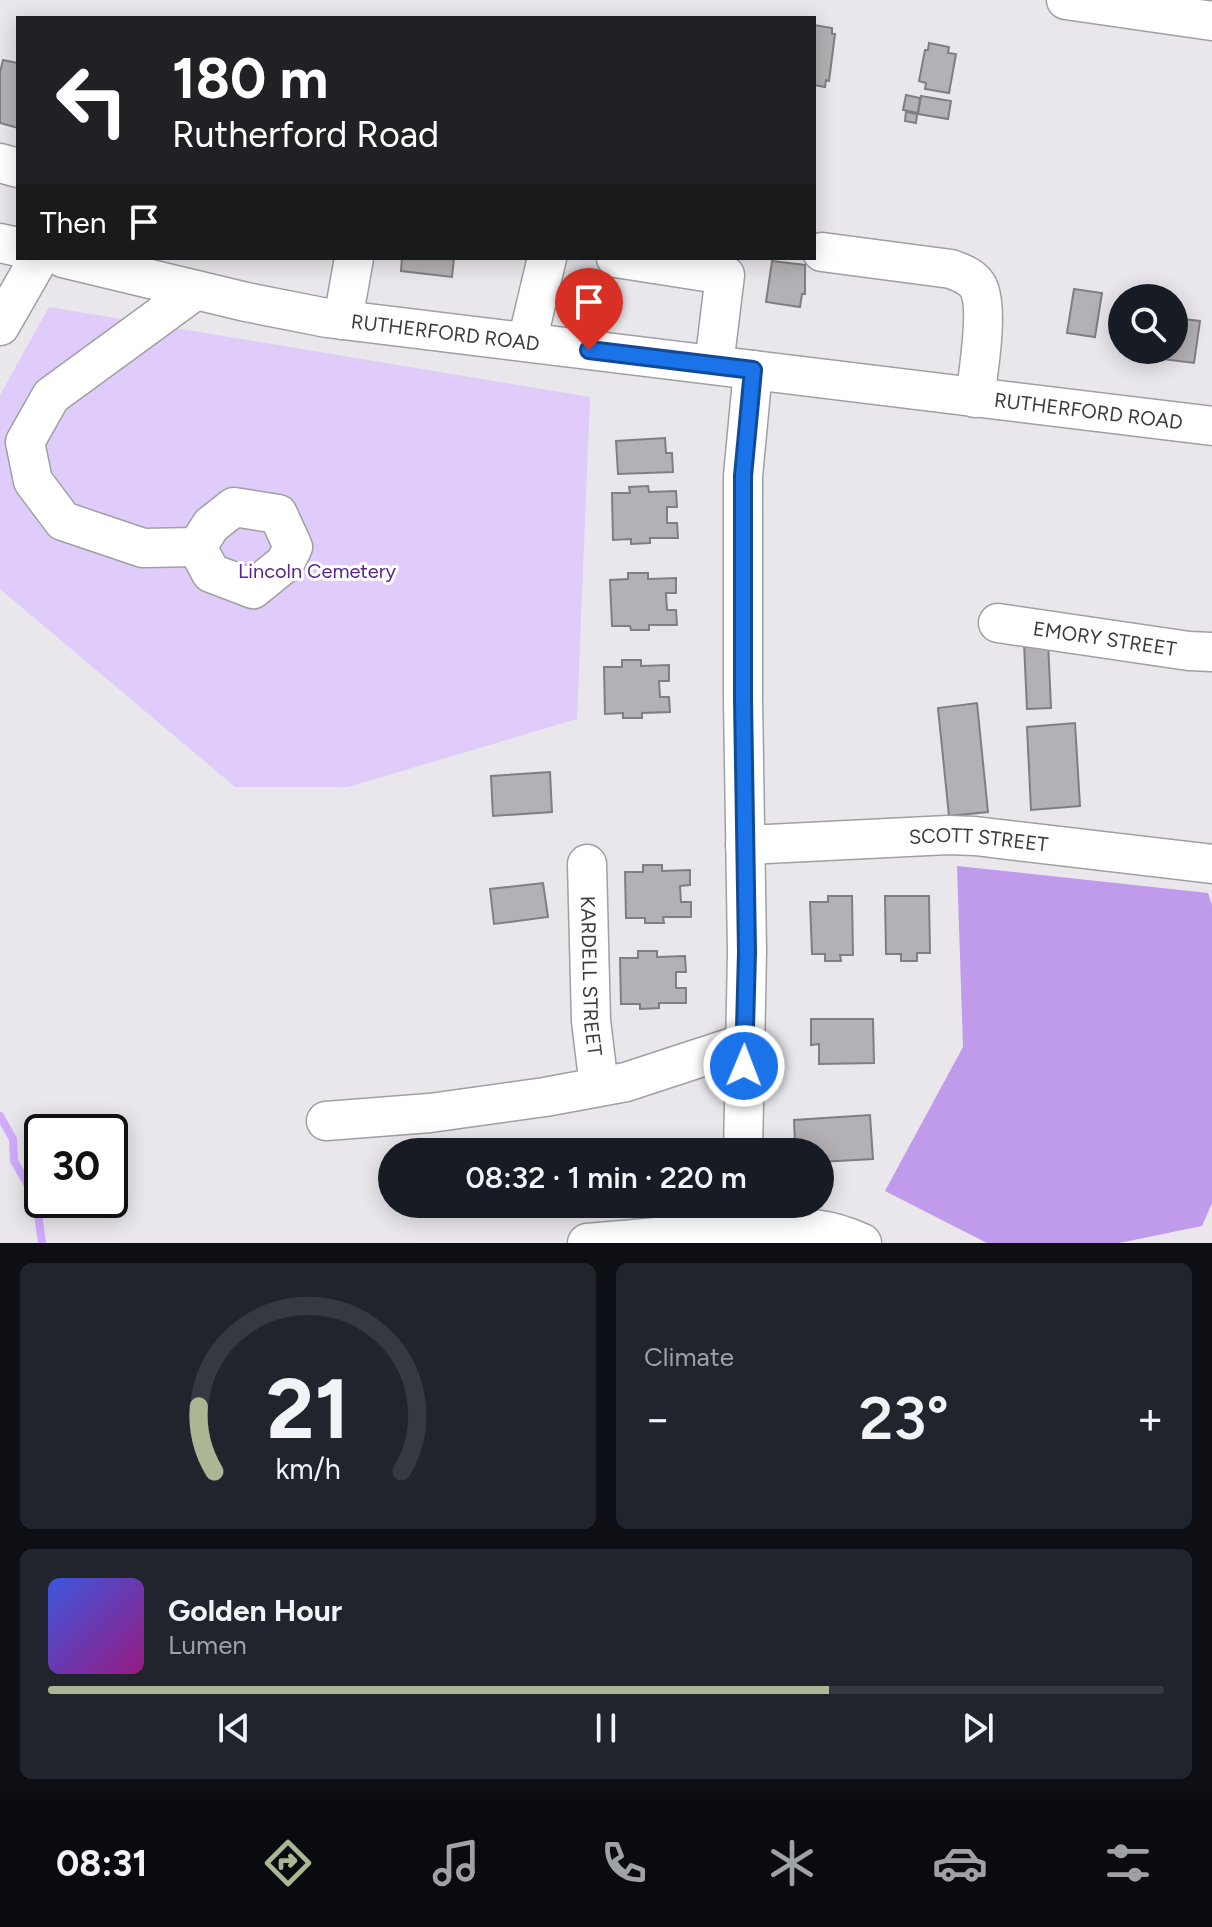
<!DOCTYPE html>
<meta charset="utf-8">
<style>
body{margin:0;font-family:Figtree,sans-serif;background:#20242c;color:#f1f3f6;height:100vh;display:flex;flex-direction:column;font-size:30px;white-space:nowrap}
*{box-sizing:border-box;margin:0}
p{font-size:26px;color:#9ea1a6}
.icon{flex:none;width:44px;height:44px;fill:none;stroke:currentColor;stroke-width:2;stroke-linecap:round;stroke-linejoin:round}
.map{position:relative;height:1243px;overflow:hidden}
.drawer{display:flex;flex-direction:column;gap:20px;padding:20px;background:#0d0f14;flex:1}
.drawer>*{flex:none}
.banner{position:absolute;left:16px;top:16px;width:800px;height:244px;border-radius:0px;box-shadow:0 4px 20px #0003;background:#202124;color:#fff;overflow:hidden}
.fabs{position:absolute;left:1108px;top:284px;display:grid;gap:16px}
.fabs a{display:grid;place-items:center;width:80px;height:80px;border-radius:50%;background:#171b24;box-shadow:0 4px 20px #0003;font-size:40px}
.speed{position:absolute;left:24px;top:1114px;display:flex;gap:16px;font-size:40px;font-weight:700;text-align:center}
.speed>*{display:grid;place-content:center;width:104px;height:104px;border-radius:50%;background:#171b24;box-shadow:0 4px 20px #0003;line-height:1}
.speed .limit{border:4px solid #111;border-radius:12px;background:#fff;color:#111}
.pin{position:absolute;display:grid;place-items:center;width:68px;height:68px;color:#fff;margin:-82px -34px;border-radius:50% 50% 50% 0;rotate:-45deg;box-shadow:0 0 8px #0007}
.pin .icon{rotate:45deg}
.me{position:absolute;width:88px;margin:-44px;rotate:1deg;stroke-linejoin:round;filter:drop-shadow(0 0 6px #0008)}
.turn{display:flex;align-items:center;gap:28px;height:168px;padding:0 24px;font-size:36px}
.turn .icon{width:104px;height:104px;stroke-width:2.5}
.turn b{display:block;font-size:56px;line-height:68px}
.then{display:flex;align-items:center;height:76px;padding:0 24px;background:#0003;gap:16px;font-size:30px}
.big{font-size:60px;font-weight:600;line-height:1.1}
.drawer .card{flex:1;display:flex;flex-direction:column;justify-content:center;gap:12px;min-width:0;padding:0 28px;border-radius:12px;background:#20242c}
.drawer .dial{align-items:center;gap:0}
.dial svg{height:208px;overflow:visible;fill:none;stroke:#363941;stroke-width:7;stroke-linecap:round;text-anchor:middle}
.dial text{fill:#f1f3f6;stroke:none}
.song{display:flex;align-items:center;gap:24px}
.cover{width:96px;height:96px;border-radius:12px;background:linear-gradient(135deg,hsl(230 70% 55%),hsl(310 70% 35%))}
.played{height:8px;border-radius:4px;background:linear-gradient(90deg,#aab694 70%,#363941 70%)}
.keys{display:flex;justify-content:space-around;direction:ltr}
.heat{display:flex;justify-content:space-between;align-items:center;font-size:44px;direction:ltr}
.drawer .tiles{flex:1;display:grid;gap:20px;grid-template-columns:1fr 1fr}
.card:last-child{grid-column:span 2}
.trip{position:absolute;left:378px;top:1138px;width:456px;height:80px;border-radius:40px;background:#171b24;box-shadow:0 4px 20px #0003;font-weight:600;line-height:80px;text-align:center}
.tabs{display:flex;height:128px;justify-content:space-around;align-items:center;background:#090b0e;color:#9ea1a6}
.tabs .icon{width:56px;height:56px}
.tabs .selected{color:#aab694}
.tabs b{font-size:36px;color:#f1f3f6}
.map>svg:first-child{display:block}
.green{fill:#e0ccfa}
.forest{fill:#c09aeb}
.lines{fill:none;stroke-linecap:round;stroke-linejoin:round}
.stream{stroke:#d1acfe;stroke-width:8}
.building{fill:#b3b1b5;stroke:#807e81;stroke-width:2}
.minor-casing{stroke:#a09fa2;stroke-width:41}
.minor{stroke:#fff;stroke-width:38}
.route-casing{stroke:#114b97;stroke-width:20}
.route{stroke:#1a73e8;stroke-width:14}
.labels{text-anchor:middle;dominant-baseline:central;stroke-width:6;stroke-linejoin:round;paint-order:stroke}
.street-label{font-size:20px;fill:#3c3b3d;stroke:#fff}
.park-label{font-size:20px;fill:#582684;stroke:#fff}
</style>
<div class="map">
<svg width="1212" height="1243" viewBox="0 0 1212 1243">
<rect width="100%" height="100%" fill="#e9e7eb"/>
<path class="green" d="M49 307 590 397 577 719 348 787H235L0 589V395Z"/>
<path class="forest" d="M957 866 1208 893 1212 905V1203L1202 1226 1119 1243H987L885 1191 963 1047Z"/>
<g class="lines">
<path class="stream" d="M0 1116 13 1139 14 1161 36 1199 42 1243"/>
</g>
<g class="building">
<path d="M814 25 832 28V34H835L829 81 826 80 825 87 814 85Z"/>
<path d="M929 43 949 47 948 53 956 54 949 93 925 89 926 83 919 81 925 50H928Z"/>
<path d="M3 60 18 63V128L0 123V72Z"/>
<path d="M906 95 920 98 918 113 903 110Z"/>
<path d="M921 96 951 101 948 119 918 114Z"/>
<path d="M906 112 917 114 916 123 905 121Z"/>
<path d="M402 258H454L452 277 401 271Z"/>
<path d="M772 261 805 265V294H802L800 307 766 302Z"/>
<path d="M1074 289 1102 293 1095 337 1067 333Z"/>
<path d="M1174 318 1200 321 1194 363 1162 359 1163 350H1174Z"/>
<path d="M665 438 666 453H672L673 472 618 474 616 441Z"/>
<path d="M648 486 649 492 676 491 677 507H667V523H677L678 538H650V543L631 544V539L613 540 612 493H630L629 487Z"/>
<path d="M628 573H648V579L676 578V593H666L667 610H676L677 625H649V630H631L630 626H612L610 580 628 579Z"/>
<path d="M1048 641 1051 708 1027 709 1024 643Z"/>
<path d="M622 660H641V666L669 665V681H659L660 697H669L670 712 642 713V718H623V713L605 714 604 667H622Z"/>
<path d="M977 703 988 812 949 816 938 708Z"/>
<path d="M1075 723 1080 806 1031 810 1027 727Z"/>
<path d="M550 772 552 812 493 816 491 776Z"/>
<path d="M643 865H662V871L690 870V885L680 886 681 902H691V917H663L664 923H645V918H626L625 872H643Z"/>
<path d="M543 883 548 917 494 924 490 889Z"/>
<path d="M828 896H852L853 955H840L841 961H825V954H812L810 902H828Z"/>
<path d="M885 896H929L930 953H917V961H901V954H886Z"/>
<path d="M638 951H657V957L685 956 686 972H676V988H686V1003H659V1008L640 1009V1004H621L620 958H638Z"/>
<path d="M811 1019H873L874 1063 819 1064V1044L811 1045Z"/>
<path d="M870 1115 873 1159 820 1162V1152H811L810 1142 795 1143 794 1120Z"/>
</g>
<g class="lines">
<g class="minor-casing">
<g id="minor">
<path d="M1066 0 1212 21"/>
<path d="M0 163 18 168"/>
<path d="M0 243 18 247"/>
<path d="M822 252 951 269C961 273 971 276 977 285 990 304 978 374 975 398"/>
<path id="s1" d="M63 258 246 302 327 318 1212 426"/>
<path d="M616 258 725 275 714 365"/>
<path d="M196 290 51 396 25 442 33 481 63 521 143 548 197 547 211 573 253 589 285 563 293 547 278 514 234 507 211 525 197 547"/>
<path d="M343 320 354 258"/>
<path d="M0 326 39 258"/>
<path d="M527 342 547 258"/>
<path id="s2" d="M998 623 1189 651 1212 652"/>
<path id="s3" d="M745 845 948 835 975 836 1212 864"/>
<path id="s4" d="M587 864 591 1021 599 1086"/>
<path d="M326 1121 430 1113 545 1097 626 1082 745 1043"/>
<path d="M743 1152 747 952 743 699V476L753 370"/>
<path d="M756 1210 768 1230C804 1226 829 1228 862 1243"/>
<path d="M587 1243C619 1240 650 1238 681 1234 711 1230 739 1222 768 1230L769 1243"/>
</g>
</g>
<use href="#minor" class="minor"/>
</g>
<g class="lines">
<g class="route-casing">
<path id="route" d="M589 350 753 370 743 476V699L747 952 744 1066"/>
</g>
<use href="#route" class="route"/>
</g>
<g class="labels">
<g class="street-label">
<text stroke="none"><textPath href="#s1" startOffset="390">RUTHERFORD ROAD</textPath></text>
<text stroke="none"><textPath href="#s1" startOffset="1038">RUTHERFORD ROAD</textPath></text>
<text stroke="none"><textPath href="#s2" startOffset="108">EMORY STREET</textPath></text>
<text stroke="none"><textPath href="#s3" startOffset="234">SCOTT STREET</textPath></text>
<text stroke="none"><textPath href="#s4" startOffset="112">KARDELL STREET</textPath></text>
</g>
<g class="park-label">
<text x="317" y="571">Lincoln Cemetery</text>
</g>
</g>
</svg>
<div class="fabs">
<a><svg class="icon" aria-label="search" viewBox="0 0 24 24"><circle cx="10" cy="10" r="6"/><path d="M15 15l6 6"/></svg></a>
</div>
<div class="speed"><div class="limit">30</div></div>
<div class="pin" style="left:589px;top:350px;background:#d93025"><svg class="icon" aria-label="arrive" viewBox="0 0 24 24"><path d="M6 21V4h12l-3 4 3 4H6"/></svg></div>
<svg class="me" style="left:744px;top:1066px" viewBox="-20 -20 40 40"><circle r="17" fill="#1a73e8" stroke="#fff" stroke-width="3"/><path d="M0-11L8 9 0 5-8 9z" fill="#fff"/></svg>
<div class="trip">08:32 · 1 min · 220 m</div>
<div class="banner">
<div class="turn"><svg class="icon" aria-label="left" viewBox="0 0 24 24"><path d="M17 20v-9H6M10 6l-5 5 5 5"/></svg><div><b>180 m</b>Rutherford Road</div></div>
<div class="then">Then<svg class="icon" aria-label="arrive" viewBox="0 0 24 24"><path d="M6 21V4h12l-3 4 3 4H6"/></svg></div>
</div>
</div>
<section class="drawer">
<div class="tiles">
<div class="card dial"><svg viewBox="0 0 100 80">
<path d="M14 69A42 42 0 1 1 86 69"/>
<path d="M14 69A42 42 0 0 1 8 44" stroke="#aab694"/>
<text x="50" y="56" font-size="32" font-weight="700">21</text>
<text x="50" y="72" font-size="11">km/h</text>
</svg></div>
<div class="card"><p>Climate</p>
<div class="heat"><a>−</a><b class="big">23°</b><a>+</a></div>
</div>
<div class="card">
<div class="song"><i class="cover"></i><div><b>Golden Hour</b><p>Lumen</p></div></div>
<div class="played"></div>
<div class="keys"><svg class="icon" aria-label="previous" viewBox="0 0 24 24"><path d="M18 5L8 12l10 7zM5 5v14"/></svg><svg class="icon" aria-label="pause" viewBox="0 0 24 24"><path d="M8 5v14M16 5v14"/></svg><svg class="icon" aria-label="next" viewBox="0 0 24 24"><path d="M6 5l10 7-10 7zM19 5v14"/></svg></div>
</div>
</div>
</section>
<nav class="tabs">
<b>08:31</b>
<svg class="icon selected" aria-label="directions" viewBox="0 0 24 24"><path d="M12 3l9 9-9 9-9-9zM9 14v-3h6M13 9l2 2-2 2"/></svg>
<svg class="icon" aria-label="music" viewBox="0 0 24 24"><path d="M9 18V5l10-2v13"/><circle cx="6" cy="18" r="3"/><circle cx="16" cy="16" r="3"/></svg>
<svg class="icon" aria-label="phone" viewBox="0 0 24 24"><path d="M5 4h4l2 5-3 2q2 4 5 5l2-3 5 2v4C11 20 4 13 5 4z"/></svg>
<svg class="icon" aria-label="climate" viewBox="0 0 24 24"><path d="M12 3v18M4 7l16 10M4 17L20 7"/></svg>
<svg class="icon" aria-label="car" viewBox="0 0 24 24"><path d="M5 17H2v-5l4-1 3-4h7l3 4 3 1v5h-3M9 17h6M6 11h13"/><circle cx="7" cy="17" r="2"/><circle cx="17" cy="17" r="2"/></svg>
<svg class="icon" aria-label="filters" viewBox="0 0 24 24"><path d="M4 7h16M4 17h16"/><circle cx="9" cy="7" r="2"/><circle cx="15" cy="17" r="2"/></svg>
</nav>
